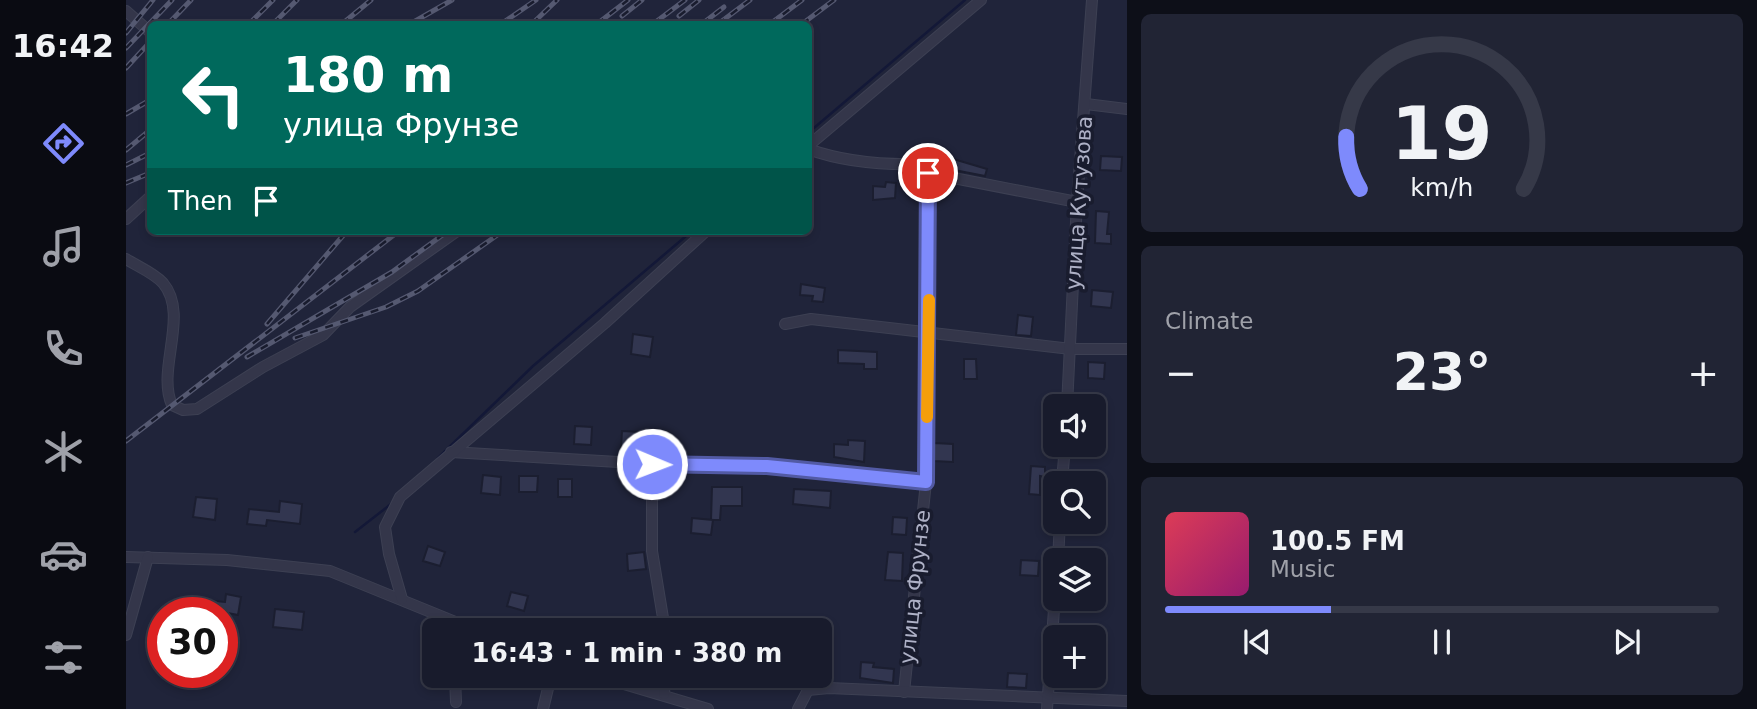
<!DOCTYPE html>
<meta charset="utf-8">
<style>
body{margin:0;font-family:"DejaVu Sans",sans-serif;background:#212434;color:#f1f3f6;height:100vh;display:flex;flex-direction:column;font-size:26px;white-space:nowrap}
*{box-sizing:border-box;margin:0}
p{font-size:23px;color:#9fa1a9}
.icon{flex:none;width:38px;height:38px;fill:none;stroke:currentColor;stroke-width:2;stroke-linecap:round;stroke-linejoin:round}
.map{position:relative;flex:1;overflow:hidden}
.details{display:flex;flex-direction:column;gap:14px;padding:14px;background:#0d0f18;width:630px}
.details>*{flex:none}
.top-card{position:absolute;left:21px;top:21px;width:665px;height:214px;border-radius:10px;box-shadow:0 4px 10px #0003,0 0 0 2px #363948;background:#00695c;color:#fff;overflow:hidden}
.buttons{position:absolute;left:917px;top:394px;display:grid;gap:14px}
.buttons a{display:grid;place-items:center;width:63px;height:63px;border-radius:10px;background:#181b2c;box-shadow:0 4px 10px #0003,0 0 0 2px #363948;font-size:35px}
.speed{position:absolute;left:21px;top:597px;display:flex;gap:14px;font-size:35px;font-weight:700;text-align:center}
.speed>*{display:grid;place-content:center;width:91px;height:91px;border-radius:50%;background:#181b2c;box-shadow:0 4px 10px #0003,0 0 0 2px #363948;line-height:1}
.speed .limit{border:10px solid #d22;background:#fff;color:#111}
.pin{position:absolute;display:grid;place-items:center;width:60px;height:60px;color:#fff;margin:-30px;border:4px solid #fff;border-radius:50%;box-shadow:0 2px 7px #0007}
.me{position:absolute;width:77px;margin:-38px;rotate:91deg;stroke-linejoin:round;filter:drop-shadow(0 0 5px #0008)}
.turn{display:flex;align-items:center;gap:24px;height:147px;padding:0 21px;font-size:32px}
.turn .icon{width:91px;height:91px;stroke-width:2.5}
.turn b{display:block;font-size:49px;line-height:60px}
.then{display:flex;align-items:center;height:66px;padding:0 21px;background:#0003;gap:14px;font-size:26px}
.big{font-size:52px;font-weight:700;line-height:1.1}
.details .widget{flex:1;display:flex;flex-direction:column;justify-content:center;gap:10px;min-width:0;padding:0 24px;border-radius:10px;background:#212434}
.details .dial{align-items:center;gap:0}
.dial svg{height:182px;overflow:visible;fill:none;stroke:#363948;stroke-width:7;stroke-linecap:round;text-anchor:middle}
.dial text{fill:#f1f3f6;stroke:none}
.song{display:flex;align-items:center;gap:21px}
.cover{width:84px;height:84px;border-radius:10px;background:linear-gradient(135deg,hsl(350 70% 55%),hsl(320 70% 35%))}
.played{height:7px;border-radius:4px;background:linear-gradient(90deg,#7e8afc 30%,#363948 30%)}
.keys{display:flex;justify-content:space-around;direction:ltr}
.heat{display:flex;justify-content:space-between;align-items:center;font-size:38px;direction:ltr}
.trip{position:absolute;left:296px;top:618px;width:410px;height:70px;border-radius:10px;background:#181b2c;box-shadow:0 4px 10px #0003,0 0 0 2px #363948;font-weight:700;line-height:70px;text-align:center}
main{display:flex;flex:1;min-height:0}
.menu{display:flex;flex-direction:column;width:126px;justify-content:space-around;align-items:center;background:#0a0b12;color:#9fa1a9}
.menu .icon{width:49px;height:49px}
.menu .current{color:#7e8afc}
.menu b{font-size:32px;color:#f1f3f6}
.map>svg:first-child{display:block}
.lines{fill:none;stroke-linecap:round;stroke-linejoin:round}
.stream{stroke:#131837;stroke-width:2.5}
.building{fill:#323650;stroke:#1b1e30;stroke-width:2}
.minor-casing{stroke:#3d4053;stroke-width:12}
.minor{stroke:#34364a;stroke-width:10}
.rail-casing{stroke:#555971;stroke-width:5}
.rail{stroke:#191c2e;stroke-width:2.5;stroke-dasharray:8;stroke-linecap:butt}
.route-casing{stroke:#525aa4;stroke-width:18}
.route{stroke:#7e8afc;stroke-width:12}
.slow{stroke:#f59e0b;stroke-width:12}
.labels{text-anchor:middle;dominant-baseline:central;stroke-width:7;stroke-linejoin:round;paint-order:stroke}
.street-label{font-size:21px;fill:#aeb1c6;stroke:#191c2e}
</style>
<main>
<nav class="menu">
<b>16:42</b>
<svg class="icon current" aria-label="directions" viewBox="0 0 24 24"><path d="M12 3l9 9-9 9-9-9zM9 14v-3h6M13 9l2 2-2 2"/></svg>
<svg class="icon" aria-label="music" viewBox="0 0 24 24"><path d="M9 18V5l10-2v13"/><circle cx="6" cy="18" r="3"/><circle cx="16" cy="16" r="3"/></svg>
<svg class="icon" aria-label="phone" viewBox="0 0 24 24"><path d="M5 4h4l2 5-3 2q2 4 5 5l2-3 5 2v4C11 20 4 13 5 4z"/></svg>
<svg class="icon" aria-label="climate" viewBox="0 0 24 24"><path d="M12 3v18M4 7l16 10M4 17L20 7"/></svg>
<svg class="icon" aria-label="car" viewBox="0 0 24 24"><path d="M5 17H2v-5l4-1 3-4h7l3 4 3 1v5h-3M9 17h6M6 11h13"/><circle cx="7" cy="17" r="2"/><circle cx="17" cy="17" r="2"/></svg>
<svg class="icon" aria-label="filters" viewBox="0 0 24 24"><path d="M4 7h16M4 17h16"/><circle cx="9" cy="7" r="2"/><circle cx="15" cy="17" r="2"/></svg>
</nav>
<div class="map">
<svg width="1001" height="709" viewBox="0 0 1001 709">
<rect width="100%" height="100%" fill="#20243a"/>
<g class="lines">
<g class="stream">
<path d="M682 133 839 0"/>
<path d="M312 458 407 366 566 231"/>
<path d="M229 532 265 504"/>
</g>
</g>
<g class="building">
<path d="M975 156 996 157 995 171 974 170Z"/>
<path d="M824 158 861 169 859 176 823 169Z"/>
<path d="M760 182 770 183 769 198 747 200V186L759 187Z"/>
<path d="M970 211 983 212 981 234H985V244L969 243Z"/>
<path d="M675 284 699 288 697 302 686 301 687 296 674 295Z"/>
<path d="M966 290 987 292 985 308 965 306Z"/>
<path d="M892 315 907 317 905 336 890 335Z"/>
<path d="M507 334 527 337 524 357 505 354Z"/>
<path d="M712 350 751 352V369H738V364L712 363Z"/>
<path d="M838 359H850L851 379H838Z"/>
<path d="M962 362 979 363 978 379 962 378Z"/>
<path d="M449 426 466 427 465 445 448 444Z"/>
<path d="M496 431 515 432 514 448 495 447Z"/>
<path d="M722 440 739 441 738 462 708 457V444L722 445Z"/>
<path d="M808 443 827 444V462L808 461Z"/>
<path d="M905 466 919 467V477L914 476V495L903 494Z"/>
<path d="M357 475 375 477 374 495 355 493Z"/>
<path d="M393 476H412L411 492H393Z"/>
<rect x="432" y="479" width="14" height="18"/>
<path d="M586 487H616V506H595L594 520H585Z"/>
<path d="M668 489 705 491 704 508 667 504Z"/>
<path d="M70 497 91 499 89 520 67 517Z"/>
<path d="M154 501 176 504 174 524 141 520 140 526 121 524 123 509 153 512Z"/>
<path d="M767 517 781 518 780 535 766 534Z"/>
<path d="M566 518 587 520 585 535 565 533Z"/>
<path d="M302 546 319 552 314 566 297 561Z"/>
<path d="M518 552 520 569 502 571 501 554Z"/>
<path d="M762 552 777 553 776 581 759 580Z"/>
<path d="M895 560 913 561 912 576 894 575Z"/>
<path d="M385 592 402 596 398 611 381 606Z"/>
<path d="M100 594 115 597 112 615 86 610V612H67L68 599 99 602Z"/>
<path d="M149 609 178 612 176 630 147 627Z"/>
<path d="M735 662 748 663 747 667 768 669 767 683 734 678Z"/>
<path d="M882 673 901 674 900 688 881 687Z"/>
<path d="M339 676H391V686L339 687Z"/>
</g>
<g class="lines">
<g class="minor-casing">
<g id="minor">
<path d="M0 11 24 32"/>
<path d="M960 104 1001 109"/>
<path d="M682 146 855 0"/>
<path d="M682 149C718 162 756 165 793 164L802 173 951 202"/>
<path d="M0 219 24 197"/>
<path d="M0 259C11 266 28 273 37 283 64 315 30 369 46 405L57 410 71 409 137 367 197 335 224 307 331 231"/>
<path d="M659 324 685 319 945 349H1001"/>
<path d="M941 406 951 202 966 0"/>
<path d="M325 452 526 464 641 466 800 482"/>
<path d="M526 464V551L539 630"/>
<path d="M936 483 939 444"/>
<path d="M0 557 101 560 204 571 349 630"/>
<path d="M932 560 934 522"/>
<path d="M276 599 263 554 259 527 274 497 479 323 580 231"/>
<path d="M0 635 22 557"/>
<path d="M329 676 330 702"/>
<path d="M471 676 582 709"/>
<path d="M778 692 800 482 802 173"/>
<path d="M538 694 539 676"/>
<path d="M417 709 425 676"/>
<path d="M672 709 682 690 703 688 1001 701"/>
<path d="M921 709 929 595"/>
</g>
</g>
<use href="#minor" class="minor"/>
<g class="rail-casing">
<g id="rail">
<path d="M496 16 516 0"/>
<path d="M553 16 573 0"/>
<path d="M42 24 65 0"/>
<path d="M123 24 147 0"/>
<path d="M147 24 171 0"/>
<path d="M216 24 245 0"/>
<path d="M284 24 326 0"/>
<path d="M375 24 410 0"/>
<path d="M406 24 431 0"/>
<path d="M471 24 502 0"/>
<path d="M527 24 559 0"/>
<path d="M576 24 598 7"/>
<path d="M592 24 624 0"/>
<path d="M644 24 676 0"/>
<path d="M676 24 708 0"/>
<path d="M0 33 27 0"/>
<path d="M0 48 46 0"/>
<path d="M0 68 24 42"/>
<path d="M0 114 24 100"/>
<path d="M0 150 24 130"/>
<path d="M0 165 24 153"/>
<path d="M0 183 24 173"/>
<path d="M141 324 221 231"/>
<path d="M169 338 260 307 292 291 377 231"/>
<path d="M121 357 266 272 322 231"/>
<path d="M0 441 273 231"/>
</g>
</g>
<use href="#rail" class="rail"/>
</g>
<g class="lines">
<g class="route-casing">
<path id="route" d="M526 464 641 466 800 482 802 173"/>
</g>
<use href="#route" class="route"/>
<path class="slow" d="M801 417 803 300"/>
</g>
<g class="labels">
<g class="street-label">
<text transform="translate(953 203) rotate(-86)">улица Кутузова</text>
<text transform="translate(789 587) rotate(-84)">улица Фрунзе</text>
</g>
</g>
</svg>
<div class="buttons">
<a><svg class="icon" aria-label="sound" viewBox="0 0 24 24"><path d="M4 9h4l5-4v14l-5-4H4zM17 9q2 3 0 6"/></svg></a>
<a><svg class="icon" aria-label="search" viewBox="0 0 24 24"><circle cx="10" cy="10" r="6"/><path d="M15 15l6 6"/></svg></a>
<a><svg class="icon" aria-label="layers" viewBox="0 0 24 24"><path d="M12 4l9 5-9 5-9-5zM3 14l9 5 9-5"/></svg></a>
<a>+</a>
</div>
<div class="speed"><div class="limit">30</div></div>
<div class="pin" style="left:802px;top:173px;background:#d93025"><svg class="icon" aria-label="arrive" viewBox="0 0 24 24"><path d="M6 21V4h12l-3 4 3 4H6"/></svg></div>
<svg class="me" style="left:526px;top:464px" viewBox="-20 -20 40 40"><circle r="17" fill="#7e8afc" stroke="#fff" stroke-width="3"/><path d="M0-11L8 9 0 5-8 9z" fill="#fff"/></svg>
<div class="trip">16:43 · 1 min · 380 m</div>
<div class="top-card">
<div class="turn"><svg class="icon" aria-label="left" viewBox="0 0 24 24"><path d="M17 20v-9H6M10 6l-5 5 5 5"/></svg><div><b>180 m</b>улица Фрунзе</div></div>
<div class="then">Then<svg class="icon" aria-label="arrive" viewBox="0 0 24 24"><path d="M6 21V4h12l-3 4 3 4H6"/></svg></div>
</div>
</div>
<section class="details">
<div class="widget dial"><svg viewBox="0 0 100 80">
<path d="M14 69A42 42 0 1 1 86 69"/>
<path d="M14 69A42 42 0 0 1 8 46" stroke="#7e8afc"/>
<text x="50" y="56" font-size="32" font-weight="700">19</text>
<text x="50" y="72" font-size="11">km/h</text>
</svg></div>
<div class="widget"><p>Climate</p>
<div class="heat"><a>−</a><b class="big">23°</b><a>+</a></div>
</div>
<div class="widget">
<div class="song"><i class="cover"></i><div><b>100.5 FM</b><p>Music</p></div></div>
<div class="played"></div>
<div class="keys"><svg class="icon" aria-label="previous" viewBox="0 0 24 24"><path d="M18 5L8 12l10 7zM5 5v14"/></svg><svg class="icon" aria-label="pause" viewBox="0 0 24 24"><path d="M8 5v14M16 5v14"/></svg><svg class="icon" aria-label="next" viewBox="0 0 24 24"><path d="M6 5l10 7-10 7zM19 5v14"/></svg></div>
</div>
</section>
</main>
